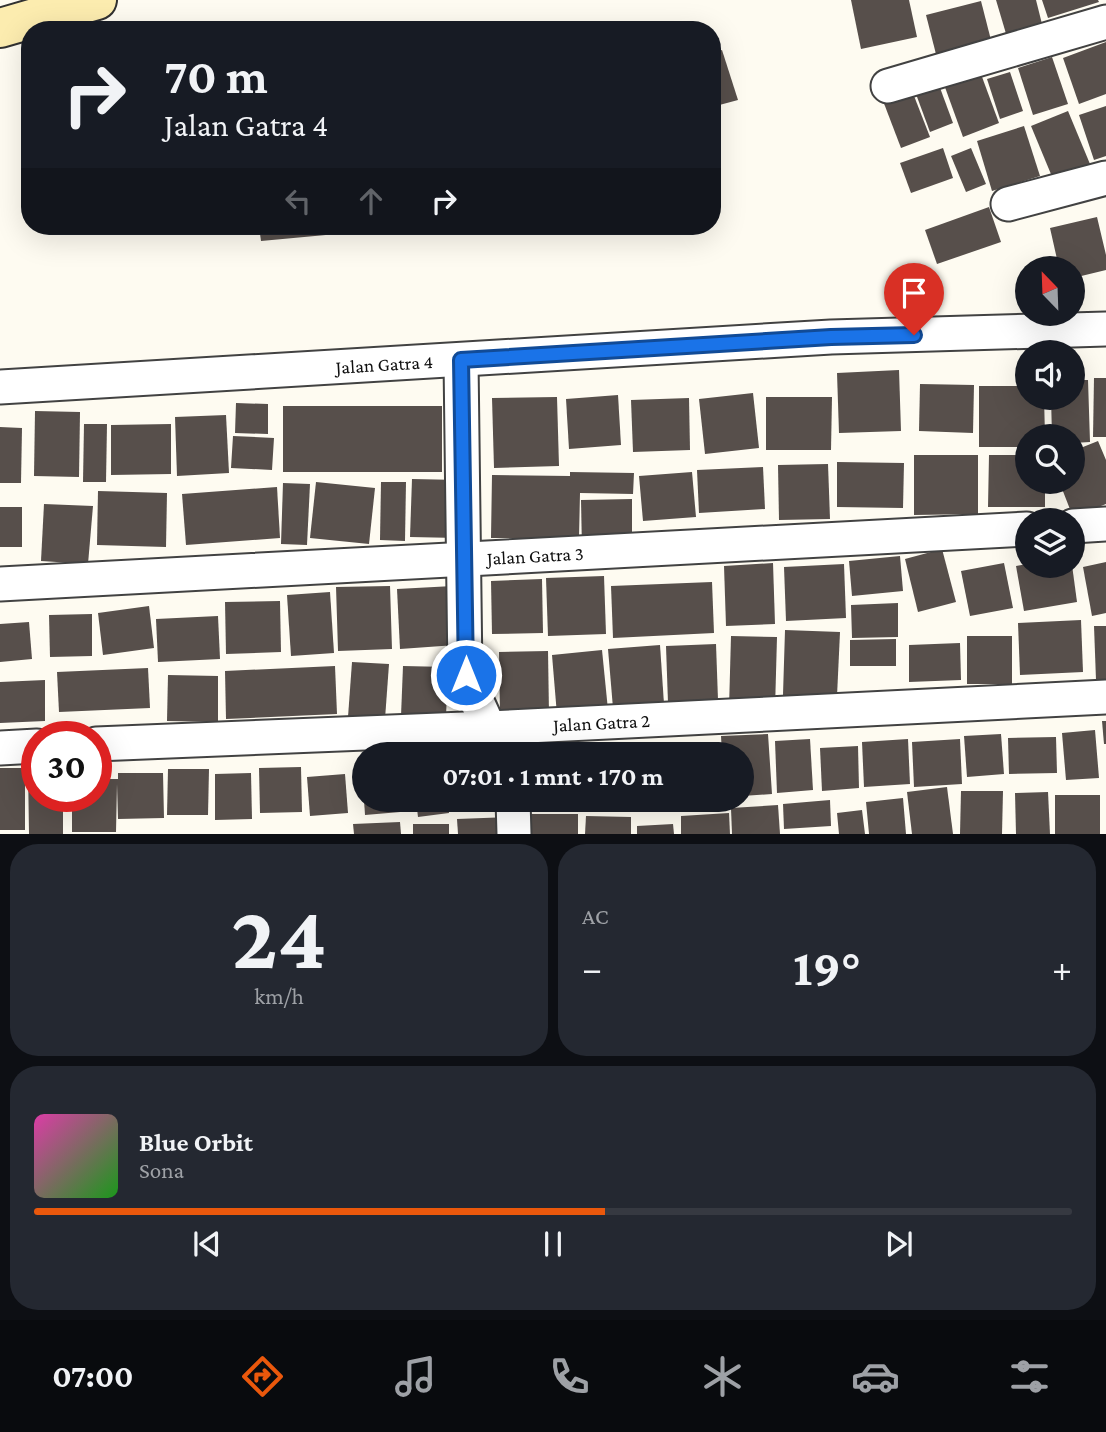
<!DOCTYPE html>
<html lang="id">
<meta charset="utf-8">
<style>
body{margin:0;font-family:"Crimson Pro",serif;background:#242831;color:#f1f3f6;height:100vh;display:flex;flex-direction:column;font-size:26px;white-space:nowrap}
*{box-sizing:border-box;margin:0}
p{font-size:23px;color:#9ea1a6}
.icon{flex:none;width:38px;height:38px;fill:none;stroke:currentColor;stroke-width:2;stroke-linecap:round;stroke-linejoin:round}
.map{position:relative;height:834px;overflow:hidden}
.side{display:flex;flex-direction:column;gap:10px;padding:10px;background:#0d0f14;flex:1}
.side>*{flex:none}
.banner{position:absolute;left:21px;top:21px;width:700px;height:214px;border-radius:28px;box-shadow:0 7px 28px #0002;background:#171b24;color:#f1f3f6;overflow:hidden}
.needle{width:46px;rotate:337deg}
.fabs{position:absolute;left:1015px;top:256px;display:grid;gap:14px}
.fabs a{display:grid;place-items:center;width:70px;height:70px;border-radius:50%;background:#171b24;box-shadow:0 7px 28px #0002;font-size:35px}
.speed{position:absolute;left:21px;top:721px;display:flex;gap:14px;font-size:35px;font-weight:700;text-align:center}
.speed>*{display:grid;place-content:center;width:91px;height:91px;border-radius:50%;background:#171b24;box-shadow:0 7px 28px #0002;line-height:1}
.speed .limit{border:10px solid #d22;background:#fff;color:#111}
.pin{position:absolute;display:grid;place-items:center;width:60px;height:60px;color:#fff;margin:-72px -30px;border-radius:50% 50% 50% 0;rotate:-45deg;box-shadow:0 0 7px #0007}
.pin .icon{rotate:45deg}
.me{position:absolute;width:77px;margin:-38px;rotate:0deg;stroke-linejoin:round;filter:drop-shadow(0 0 5px #0008)}
.turn{display:flex;align-items:center;gap:24px;height:147px;padding:0 28px;font-size:32px}
.turn .icon{width:91px;height:91px;stroke-width:2.5}
.turn b{display:block;font-size:49px;line-height:60px}
.lanes{display:flex;align-items:center;height:66px;padding:0 28px;background:#0003;justify-content:center;gap:35px;direction:ltr}
.lanes .off{opacity:.35}
.big{font-size:52px;font-weight:700;line-height:1.1}
.side .tile{flex:1;display:flex;flex-direction:column;justify-content:center;gap:10px;min-width:0;padding:0 24px;border-radius:28px;background:#242831}
.side .dial{align-items:center;gap:0}
.dial b{font-size:91px;line-height:1}
.song{display:flex;align-items:center;gap:21px}
.cover{width:84px;height:84px;border-radius:10px;background:linear-gradient(135deg,hsl(320 70% 55%),hsl(120 70% 35%))}
.played{height:7px;border-radius:4px;background:linear-gradient(90deg,#ea580c 55%,#363941 55%)}
.keys{display:flex;justify-content:space-around;direction:ltr}
.heat{display:flex;justify-content:space-between;align-items:center;font-size:38px;direction:ltr}
.side .tiles{flex:1;display:grid;gap:10px;grid-template-columns:1fr 1fr}
.tile:last-child{grid-column:span 2}
.trip{position:absolute;left:352px;top:742px;width:402px;height:70px;border-radius:35px;background:#171b24;box-shadow:0 7px 28px #0002;font-weight:700;line-height:70px;text-align:center}
.dock{display:flex;height:112px;justify-content:space-around;align-items:center;background:#090b0e;color:#9ea1a6}
.dock .icon{width:49px;height:49px}
.dock .on{color:#ea580c}
.dock b{font-size:32px;color:#f1f3f6}
.map>svg:first-child{display:block}
.building{fill:#574f4b}
.lines{fill:none;stroke-linecap:round;stroke-linejoin:round}
.street-casing{stroke:#424242;stroke-width:37}
.secondary-casing{stroke:#313131;stroke-width:42}
.street{stroke:#fff;stroke-width:33}
.secondary{stroke:#fcecaf;stroke-width:38}
.route-casing{stroke:#114b97;stroke-width:18}
.route{stroke:#1a73e8;stroke-width:12}
.labels{text-anchor:middle;dominant-baseline:central;stroke-width:7;stroke-linejoin:round;paint-order:stroke}
.street-label{font-size:19px;fill:#0f0f0f;stroke:#fff}
</style>
<div class="map">
<svg width="1106" height="834" viewBox="0 0 1106 834">
<rect width="100%" height="100%" fill="#fefbf1"/>
<g class="building">
<path d="M851 0H909L917 37 861 49Z"/>
<path d="M996 0H1036L1043 28 1007 37Z"/>
<path d="M1042 0H1098L1099 2 1048 18Z"/>
<path d="M981 1 993 48 938 62 926 15Z"/>
<path d="M1106 42V94L1079 104 1063 58Z"/>
<path d="M722 50 738 100 712 107V53Z"/>
<path d="M1052 57 1068 104 1033 115 1018 68Z"/>
<path d="M978 66 999 123 963 137 942 79Z"/>
<path d="M1010 72 1023 111 1000 119 987 79Z"/>
<path d="M936 77 953 123 930 132 913 86Z"/>
<path d="M909 83 930 137 901 148 880 93Z"/>
<path d="M1106 106V156L1094 160 1079 115Z"/>
<path d="M1068 111 1090 164 1053 179 1031 126Z"/>
<path d="M1024 126 1040 176 992 191 977 141Z"/>
<path d="M943 148 953 178 911 193 900 163Z"/>
<path d="M971 148 986 184 966 192 951 156Z"/>
<path d="M989 207 1001 242 937 264 925 230Z"/>
<path d="M1097 217 1106 255V270L1073 278V268H1059L1050 228Z"/>
<path d="M259 226H369V231L261 241Z"/>
<path d="M899 370 901 431 839 433 837 373Z"/>
<path d="M1094 378H1106V437H1093Z"/>
<path d="M1073 380H1088L1090 442 1073 443V436H1052L1051 397H1073Z"/>
<path d="M920 384 974 385 973 433 919 431Z"/>
<path d="M979 386H1027V397H1044L1045 436H1027V447H979Z"/>
<path d="M753 393 759 448 705 454 699 399Z"/>
<path d="M618 395 621 445 569 449 566 399Z"/>
<path d="M557 397 559 466 494 468 492 398Z"/>
<path d="M766 397H832L831 450H766Z"/>
<path d="M689 398 690 450 633 452 631 400Z"/>
<path d="M236 403 268 404V434L235 433Z"/>
<rect x="283" y="406" width="159" height="66"/>
<path d="M35 411 80 412 79 477 34 476Z"/>
<path d="M226 415 229 473 177 476 175 417Z"/>
<path d="M84 424H107L106 482H83Z"/>
<path d="M171 424V474L111 475V425Z"/>
<path d="M0 427 22 428 21 483H0Z"/>
<path d="M233 436 274 438 272 470 231 468Z"/>
<path d="M1098 441 1106 460V504L1073 517 1059 481H1073V451Z"/>
<path d="M914 455H978V514L914 515Z"/>
<path d="M989 455H1027V481H1045V507H988Z"/>
<path d="M837 462 904 463 903 508 837 507Z"/>
<path d="M828 464 830 519 779 520 778 465Z"/>
<path d="M763 467 765 509 699 513 697 470Z"/>
<path d="M570 472 634 473 633 494 580 493 579 538H491L492 475 570 476Z"/>
<path d="M692 472 696 517 643 521 639 476Z"/>
<path d="M412 479 460 480 458 538 410 537Z"/>
<path d="M316 482 375 488 369 544 310 538Z"/>
<path d="M381 482H406L405 541 380 540Z"/>
<path d="M283 483 310 484 307 545 281 544Z"/>
<path d="M277 487 280 538 186 545 182 494Z"/>
<path d="M98 491 167 493 166 547 97 545Z"/>
<path d="M632 499V549H582L581 500Z"/>
<path d="M44 504 93 506 88 564 41 561Z"/>
<rect x="0" y="507" width="22" height="40"/>
<path d="M942 549 956 602 918 612 905 559Z"/>
<path d="M900 556 903 591 852 596 849 561Z"/>
<path d="M1106 562V613L1092 616 1083 567Z"/>
<path d="M773 563 775 624 726 626 724 566Z"/>
<path d="M1004 563 1013 608 970 616 961 571Z"/>
<path d="M844 564 846 618 786 621 784 567Z"/>
<path d="M1027 564 1072 565 1077 602 1024 611 1016 566Z"/>
<path d="M604 576 606 634 548 636 546 578Z"/>
<path d="M542 579 543 633 492 634 491 581Z"/>
<path d="M712 582 714 633 613 638 611 586Z"/>
<path d="M390 586 392 649 338 651 336 587Z"/>
<path d="M453 586 456 645 400 649 397 589Z"/>
<path d="M330 592 334 653 291 656 287 595Z"/>
<path d="M280 601 281 652 226 654 225 602Z"/>
<path d="M898 603V637L852 638 851 605Z"/>
<path d="M149 606 154 648 103 655 98 613Z"/>
<path d="M92 614V656L50 657 49 615Z"/>
<path d="M218 616 220 659 158 662 156 619Z"/>
<path d="M1081 620 1083 672 1020 675 1018 623Z"/>
<path d="M29 622 32 659 0 662V624Z"/>
<path d="M1094 626H1106V679L1096 680Z"/>
<path d="M785 630 840 632 837 696 783 695Z"/>
<path d="M731 636 777 637 775 709 729 708Z"/>
<rect x="967" y="636" width="45" height="48"/>
<path d="M896 639V666H850V640Z"/>
<path d="M960 643 961 680 909 682V645Z"/>
<path d="M716 644 718 700 668 703 666 646Z"/>
<path d="M660 645 664 704 613 708 608 649Z"/>
<path d="M602 650 608 710 557 715 552 655Z"/>
<path d="M548 651 549 715 500 717 499 652Z"/>
<path d="M352 662 389 664 385 719 348 717Z"/>
<path d="M335 666 337 714 226 719 225 671Z"/>
<path d="M403 666 448 667 446 717 401 716Z"/>
<path d="M148 668 150 708 59 712 57 672Z"/>
<path d="M168 675 218 676V722L167 721Z"/>
<path d="M45 680V721L0 723V682Z"/>
<path d="M1102 721H1106V744H1104Z"/>
<path d="M1095 730 1099 778 1066 780 1062 733Z"/>
<path d="M768 734 772 794 742 796V754H722L721 736Z"/>
<path d="M1001 734 1004 774 967 777 964 736Z"/>
<path d="M1056 737 1057 773 1009 774 1008 738Z"/>
<path d="M810 739 813 790 777 793 775 741Z"/>
<path d="M908 739 910 784 864 787 862 742Z"/>
<path d="M960 739 962 784 914 787 912 742Z"/>
<path d="M668 745V754H584V749Z"/>
<path d="M858 746 859 788 822 791 820 748Z"/>
<path d="M715 748V754H680V751Z"/>
<path d="M301 767 302 812 260 813 259 768Z"/>
<rect x="0" y="768" width="25" height="62"/>
<path d="M28 768H37V796H63V834H29Z"/>
<path d="M168 769H209L208 815H167Z"/>
<path d="M118 773H163L164 818 118 819 117 784 116 832H72V796H96V779H118Z"/>
<path d="M251 773 252 819 215 820V774Z"/>
<path d="M345 774 348 813 310 816 307 777Z"/>
<path d="M947 787 953 834H912L907 792Z"/>
<path d="M961 791H1003L1002 834H960Z"/>
<path d="M1048 792 1050 834H1016L1015 793Z"/>
<rect x="1055" y="795" width="45" height="39"/>
<path d="M903 798 906 834H869L866 802Z"/>
<path d="M364 800H411L412 811 365 815Z"/>
<path d="M416 800H447L449 813 418 817Z"/>
<path d="M453 800H505V807L453 809Z"/>
<path d="M525 800H579V807L525 808Z"/>
<path d="M830 800 831 826 784 829 783 804Z"/>
<path d="M778 805 780 834H732L731 808Z"/>
<path d="M862 810 865 834H839L837 813Z"/>
<path d="M729 813 730 834H681V816Z"/>
<path d="M530 814H578V834H531Z"/>
<path d="M586 816 631 817V834H585Z"/>
<path d="M510 817V834H458L457 819Z"/>
<path d="M400 822 401 834H354L353 824Z"/>
<rect x="413" y="824" width="36" height="10"/>
<path d="M673 824 674 834H637V826Z"/>
</g>
<g class="lines">
<g class="street-casing">
<g id="street">
<path d="M888 86 1106 22"/>
<path d="M1008 204 1106 178"/>
<path d="M461 360 465 675 489 728"/>
<path id="s1" d="M0 387 831 337 1106 329"/>
<path d="M1073 526 1106 524"/>
<path id="s2" d="M0 584 1027 529"/>
<path id="s3" d="M96 744 489 728 1106 697"/>
<path d="M0 748 37 746"/>
<path d="M513 800 514 834"/>
</g>
</g>
<g class="secondary-casing">
<path id="secondary" d="M0 28 97 0"/>
</g>
<use href="#street" class="street"/>
<use href="#secondary" class="secondary"/>
</g>
<g class="lines">
<g class="route-casing">
<path id="route" d="M466 675 461 360 831 337 914 335"/>
</g>
<use href="#route" class="route"/>
</g>
<g class="labels">
<g class="street-label">
<text stroke="none"><textPath href="#s1" startOffset="385">Jalan Gatra 4</textPath></text>
<text stroke="none"><textPath href="#s2" startOffset="536">Jalan Gatra 3</textPath></text>
<text stroke="none"><textPath href="#s3" startOffset="506">Jalan Gatra 2</textPath></text>
</g>
</g>
</svg>
<div class="fabs">
<a><svg class="needle" viewBox="-14 -14 28 28"><path d="M0-13l5 13h-10z" fill="#e53935"/><path d="M0 13l5-13h-10z" fill="#9ea1a6"/></svg></a>
<a><svg class="icon" aria-label="sound" viewBox="0 0 24 24"><path d="M4 9h4l5-4v14l-5-4H4zM17 9q2 3 0 6"/></svg></a>
<a><svg class="icon" aria-label="search" viewBox="0 0 24 24"><circle cx="10" cy="10" r="6"/><path d="M15 15l6 6"/></svg></a>
<a><svg class="icon" aria-label="layers" viewBox="0 0 24 24"><path d="M12 4l9 5-9 5-9-5zM3 14l9 5 9-5"/></svg></a>
</div>
<div class="speed"><div class="limit">30</div></div>
<div class="pin" style="left:914px;top:335px;background:#d93025"><svg class="icon" aria-label="arrive" viewBox="0 0 24 24"><path d="M6 21V4h12l-3 4 3 4H6"/></svg></div>
<svg class="me" style="left:466px;top:675px" viewBox="-20 -20 40 40"><circle r="17" fill="#1a73e8" stroke="#fff" stroke-width="3"/><path d="M0-11L8 9 0 5-8 9z" fill="#fff"/></svg>
<div class="trip">07:01 · 1 mnt · 170 m</div>
<div class="banner">
<div class="turn"><svg class="icon" aria-label="right" viewBox="0 0 24 24"><path d="M7 20v-9h11M14 6l5 5-5 5"/></svg><div><b>70 m</b>Jalan Gatra 4</div></div>
<div class="lanes"><svg class="icon off" aria-label="left" viewBox="0 0 24 24"><path d="M17 20v-9H6M10 6l-5 5 5 5"/></svg><svg class="icon off" aria-label="ahead" viewBox="0 0 24 24"><path d="M12 20V5M6 11l6-6 6 6"/></svg><svg class="icon" aria-label="right" viewBox="0 0 24 24"><path d="M7 20v-9h11M14 6l5 5-5 5"/></svg></div>
</div>
</div>
<section class="side">
<div class="tiles">
<div class="tile dial"><b>24</b><p>km/h</p></div>
<div class="tile"><p>AC</p>
<div class="heat"><a>−</a><b class="big">19°</b><a>+</a></div>
</div>
<div class="tile">
<div class="song"><i class="cover"></i><div><b>Blue Orbit</b><p>Sona</p></div></div>
<div class="played"></div>
<div class="keys"><svg class="icon" aria-label="previous" viewBox="0 0 24 24"><path d="M18 5L8 12l10 7zM5 5v14"/></svg><svg class="icon" aria-label="pause" viewBox="0 0 24 24"><path d="M8 5v14M16 5v14"/></svg><svg class="icon" aria-label="next" viewBox="0 0 24 24"><path d="M6 5l10 7-10 7zM19 5v14"/></svg></div>
</div>
</div>
</section>
<nav class="dock">
<b>07:00</b>
<svg class="icon on" aria-label="directions" viewBox="0 0 24 24"><path d="M12 3l9 9-9 9-9-9zM9 14v-3h6M13 9l2 2-2 2"/></svg>
<svg class="icon" aria-label="music" viewBox="0 0 24 24"><path d="M9 18V5l10-2v13"/><circle cx="6" cy="18" r="3"/><circle cx="16" cy="16" r="3"/></svg>
<svg class="icon" aria-label="phone" viewBox="0 0 24 24"><path d="M5 4h4l2 5-3 2q2 4 5 5l2-3 5 2v4C11 20 4 13 5 4z"/></svg>
<svg class="icon" aria-label="climate" viewBox="0 0 24 24"><path d="M12 3v18M4 7l16 10M4 17L20 7"/></svg>
<svg class="icon" aria-label="car" viewBox="0 0 24 24"><path d="M5 17H2v-5l4-1 3-4h7l3 4 3 1v5h-3M9 17h6M6 11h13"/><circle cx="7" cy="17" r="2"/><circle cx="17" cy="17" r="2"/></svg>
<svg class="icon" aria-label="filters" viewBox="0 0 24 24"><path d="M4 7h16M4 17h16"/><circle cx="9" cy="7" r="2"/><circle cx="15" cy="17" r="2"/></svg>
</nav>
